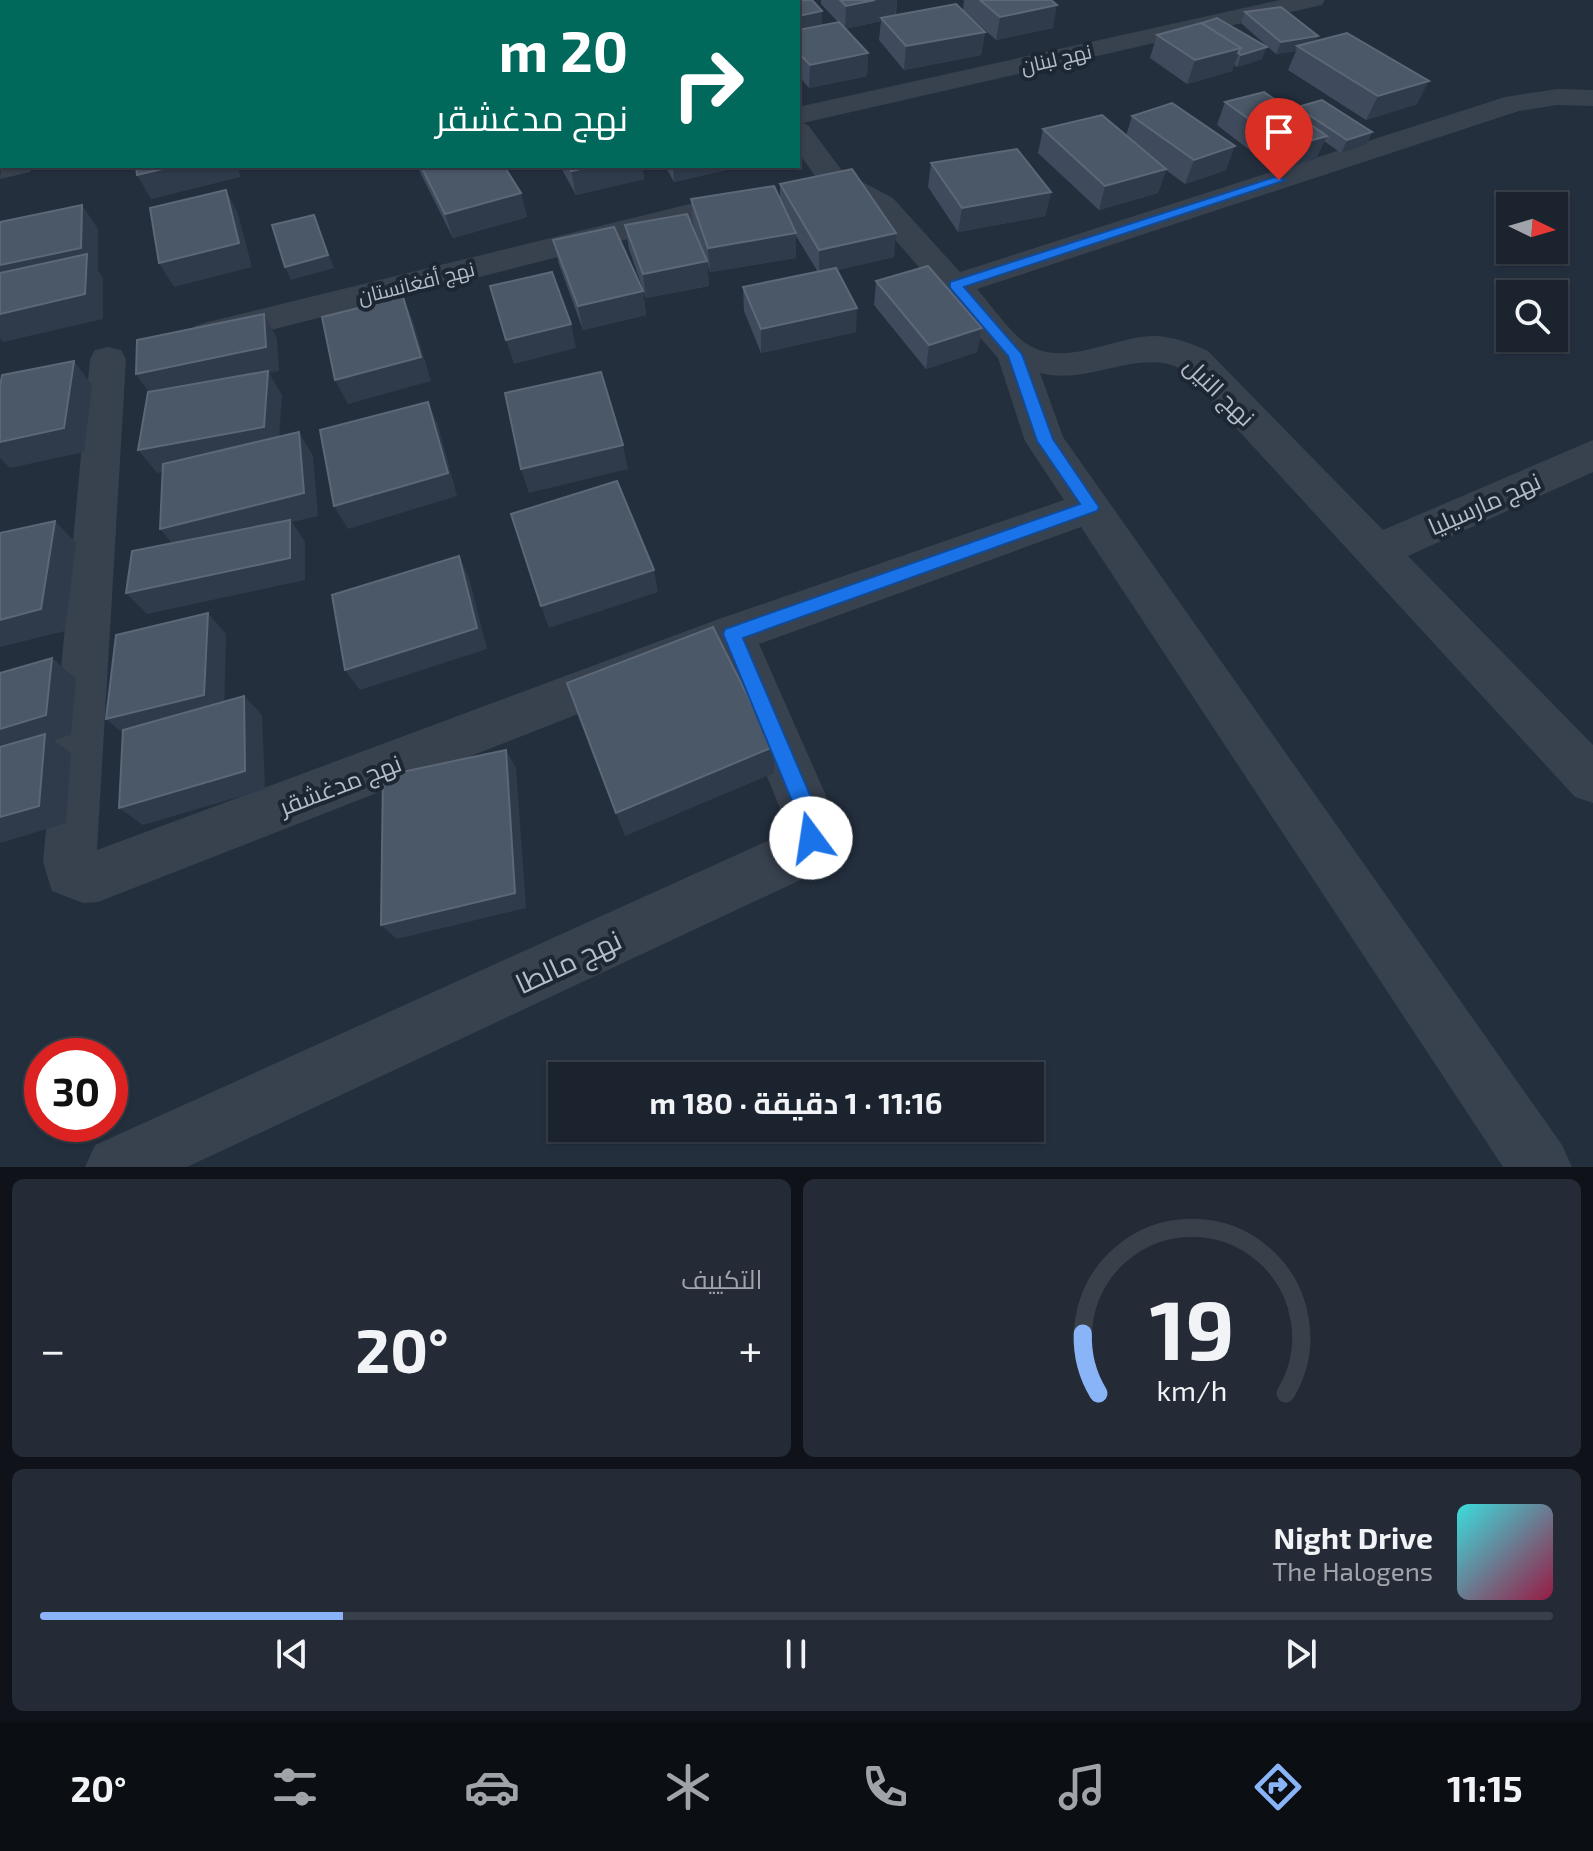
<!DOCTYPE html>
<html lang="ar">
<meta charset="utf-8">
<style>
body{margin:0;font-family:"Exo 2",Cairo,sans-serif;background:#242b36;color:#f1f3f6;direction:rtl;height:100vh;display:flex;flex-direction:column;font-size:30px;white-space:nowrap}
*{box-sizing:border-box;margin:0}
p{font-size:26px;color:#a0a4aa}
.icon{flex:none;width:44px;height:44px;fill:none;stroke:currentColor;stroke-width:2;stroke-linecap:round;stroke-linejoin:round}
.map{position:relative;height:1167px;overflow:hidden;direction:ltr}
.details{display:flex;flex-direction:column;gap:12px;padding:12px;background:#0f1319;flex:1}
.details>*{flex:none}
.top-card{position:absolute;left:0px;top:0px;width:800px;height:168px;box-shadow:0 2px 6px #0004,0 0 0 2px #39404a;direction:rtl;background:#00695c;color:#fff;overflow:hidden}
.needle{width:52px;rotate:95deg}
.buttons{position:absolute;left:1496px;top:192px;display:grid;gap:16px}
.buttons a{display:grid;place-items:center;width:72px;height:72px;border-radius:0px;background:#1b232e;box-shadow:0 2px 6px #0004,0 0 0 2px #39404a;font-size:40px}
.speed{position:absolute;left:24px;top:1038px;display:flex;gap:16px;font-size:40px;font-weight:700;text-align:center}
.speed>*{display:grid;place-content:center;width:104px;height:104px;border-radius:50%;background:#1b232e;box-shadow:0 2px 6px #0004,0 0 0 2px #39404a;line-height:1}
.speed .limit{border:12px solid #d22;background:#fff;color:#111}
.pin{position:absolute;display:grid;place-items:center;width:68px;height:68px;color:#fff;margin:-82px -34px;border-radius:50% 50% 50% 0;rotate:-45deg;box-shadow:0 0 8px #0007}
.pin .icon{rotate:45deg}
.me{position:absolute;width:88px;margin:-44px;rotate:346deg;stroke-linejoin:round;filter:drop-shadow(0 0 6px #0008)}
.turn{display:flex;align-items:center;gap:28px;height:168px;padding:0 40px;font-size:36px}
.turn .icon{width:104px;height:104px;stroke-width:2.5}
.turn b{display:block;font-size:56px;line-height:68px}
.big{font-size:60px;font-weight:700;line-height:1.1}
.details .card{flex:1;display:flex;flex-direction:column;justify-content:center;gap:12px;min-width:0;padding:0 28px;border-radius:12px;background:#242b36}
.details .dial{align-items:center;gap:0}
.dial svg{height:208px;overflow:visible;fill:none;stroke:#39404a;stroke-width:7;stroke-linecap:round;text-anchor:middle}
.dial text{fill:#f1f3f6;stroke:none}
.song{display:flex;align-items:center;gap:24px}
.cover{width:96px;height:96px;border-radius:12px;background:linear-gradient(135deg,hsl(180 70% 55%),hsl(340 70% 35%))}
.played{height:8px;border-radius:4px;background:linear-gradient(90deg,#8ab4f8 20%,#39404a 20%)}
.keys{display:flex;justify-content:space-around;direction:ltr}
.heat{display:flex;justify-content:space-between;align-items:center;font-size:44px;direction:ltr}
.details .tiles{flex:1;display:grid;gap:12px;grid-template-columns:1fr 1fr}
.card:last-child{grid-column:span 2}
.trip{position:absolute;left:548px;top:1062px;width:496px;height:80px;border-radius:0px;background:#1b232e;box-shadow:0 2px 6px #0004,0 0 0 2px #39404a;font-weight:700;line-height:80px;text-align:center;direction:rtl}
.tabs{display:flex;height:128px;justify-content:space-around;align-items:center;background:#0b0e12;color:#a0a4aa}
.tabs .icon{width:56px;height:56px}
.tabs .current{color:#8ab4f8}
.tabs b{font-size:36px;color:#f1f3f6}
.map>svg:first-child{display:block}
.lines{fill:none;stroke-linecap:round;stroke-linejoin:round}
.minor{fill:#38414e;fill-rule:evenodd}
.wall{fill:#3f4b5c}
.shaded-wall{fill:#2f3b4b}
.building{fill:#4b5868;stroke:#5c6777;stroke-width:2}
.route{fill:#1a73e8;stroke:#114b97;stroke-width:2}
.labels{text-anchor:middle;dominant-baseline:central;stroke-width:8;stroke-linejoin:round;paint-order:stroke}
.far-street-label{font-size:20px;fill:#b4bcc9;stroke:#1d2633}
.street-label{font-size:24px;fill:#b4bcc9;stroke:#1d2633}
.near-street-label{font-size:28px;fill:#b4bcc9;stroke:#1d2633}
</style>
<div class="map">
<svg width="1593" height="1167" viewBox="0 0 1593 1167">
<rect width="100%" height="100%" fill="#242f3e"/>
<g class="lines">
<g class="minor">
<path d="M673 0H698L699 2H674Z"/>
<path d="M1280 0H1325L1322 5 1313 7 803 123 808 125 843 172 893 198 960 272 1505 97 1557 89 1593 90V106L1557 105 1519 111 977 289C991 305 1011 334 1027 344 1064 369 1117 335 1155 336 1175 337 1190 343 1208 351L1383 530 1593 440V472L1408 556 1593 745V803L1575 797 1182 369C1138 347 1089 386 1040 373L1063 437 1562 1145 1572 1167H1503L1081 527 759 644 838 823 837 838 824 869 187 1167H85L95 1145 785 833 786 823 719 659 98 902 83 903 52 891 43 862 90 359 95 350 108 347 121 350 126 359 97 850 716 620 1064 500 1025 441 998 358 871 212 821 184 798 152V107Z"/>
<path d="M2 6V22L0 23V7Z"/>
<path d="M2 160V166H34L30 172 0 179Z"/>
<path d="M751 189 762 191 767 198 762 205 208 346 195 342 190 334 195 326 208 322Z"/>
</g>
</g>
<g class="wall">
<path d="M740 0H812L822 25 838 22 821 4V0H897L896 15 985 32 981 55 904 70 879 40 881 21 845 29 868 53 867 76 809 88 798 75V2H740Z"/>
<path d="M964 0H1051L1053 28 996 40 963 10Z"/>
<path d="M1245 12 1318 36 1316 41 1417 104 1366 120 1288 70 1296 51 1276 54 1241 23Z"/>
<path d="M1157 35 1262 59 1237 67 1234 65 1232 71 1187 84 1150 58Z"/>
<path d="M1225 102 1295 113 1297 107 1372 132 1366 145 1341 153 1324 141 1316 159 1277 171 1217 125Z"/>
<path d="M1132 116 1226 170 1185 184 1166 170 1158 193 1099 210 1038 153 1043 129 1126 136Z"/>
<path d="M931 163 1051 192 1045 216 958 232 928 187Z"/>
<path d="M417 166H504L527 217 453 238Z"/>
<path d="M560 166H642L644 179 576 195Z"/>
<path d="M665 166H743L674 182Z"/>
<path d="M780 184 894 257 837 270 856 332 761 353 744 311 743 287 818 272 796 236V258L710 272 707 262 709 286 646 298 629 249 625 225 706 261 693 224 691 199H780Z"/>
<path d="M553 240 643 291 646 315 583 330 559 264Z"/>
<path d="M876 281 982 328 977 352 926 369 874 305Z"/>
</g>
<g class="shaded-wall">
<path d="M267 0H307L308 2H260Z"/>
<path d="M325 0H338L339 2H326Z"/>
<path d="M557 0H593L584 2H557Z"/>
<path d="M875 0H897L895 18H881V21L845 29 846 6Z"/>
<path d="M1057 5 1053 28 996 40 1000 17Z"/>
<path d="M822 11V34L798 39V16Z"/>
<path d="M985 32 981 55 904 70 906 46Z"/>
<path d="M1318 36 1313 48 1297 46 1296 51 1276 54 1281 42Z"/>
<path d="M1267 47 1262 59 1237 67 1241 55Z"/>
<path d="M1241 48 1232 71 1187 84 1195 60Z"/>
<path d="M868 53 867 76 809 88 810 65Z"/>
<path d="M1429 81 1417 104 1366 120 1378 96Z"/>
<path d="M1372 132 1366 145 1341 153 1347 140Z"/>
<path d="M1327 136 1316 159 1277 171 1288 147Z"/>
<path d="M1235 146 1226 170 1185 184 1194 160Z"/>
<path d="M175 166H237L241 177 151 199 137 175Z"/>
<path d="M594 166H642L644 179 576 195 571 171Z"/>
<path d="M673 166H743L674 182Z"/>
<path d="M1166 169 1158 193 1099 210 1105 186Z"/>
<path d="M226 190 238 214 252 267 174 287 159 263Z"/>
<path d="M1051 192 1045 216 958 232 962 208Z"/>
<path d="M521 193 527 217 453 238 445 214Z"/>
<path d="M82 205 98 229V270L103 278V319L3 342 0 338V265Z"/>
<path d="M314 215 334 268 291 280 285 267Z"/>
<path d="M796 233V258L710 272 708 248Z"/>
<path d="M896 233 894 257 819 274V250Z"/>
<path d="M707 261 709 286 646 298 643 274Z"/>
<path d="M643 291 646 315 583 330 578 306Z"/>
<path d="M403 297 413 321 431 381 348 404 335 380Z"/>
<path d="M857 308 856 332 761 353V329Z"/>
<path d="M264 314 277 338 279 371 269 373 282 395 278 451 157 473 138 450 153 398 136 374Z"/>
<path d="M571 324 576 348 514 364 506 340Z"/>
<path d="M982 328 977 352 926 369 929 345Z"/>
<path d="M74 361 92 385 84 452 10 468 0 458V442Z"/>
<path d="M428 402 438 425 457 496 348 529 334 506Z"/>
<path d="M299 432 313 456 318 516 292 522 305 542V580L147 614 126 593 179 551 160 529Z"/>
<path d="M623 445 628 469 529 493 521 469Z"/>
<path d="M55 521 76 543 65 631 0 647V620Z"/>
<path d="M459 556 469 578 487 649 360 690 345 670Z"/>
<path d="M654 570 658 592 549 628 541 606Z"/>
<path d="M208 613 226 634 224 715 130 739 106 719Z"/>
<path d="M52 658 76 679 71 735 53 740 71 753 66 823 0 843V729Z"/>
<path d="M244 696 262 715 265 789 143 825 119 808Z"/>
<path d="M773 747 774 773 625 836 616 813Z"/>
<path d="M506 750 516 768 526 908 397 939 381 925Z"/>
</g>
<g class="building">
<path d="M118 0H188L189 2H119Z"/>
<path d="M237 0H267L260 2H238Z"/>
<path d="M338 0H418L419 2H339Z"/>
<path d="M746 0H812L822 11 798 16V2H748Z"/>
<path d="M840 0H875L846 6Z"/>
<path d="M980 0H1051L1057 5 1000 17Z"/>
<path d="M956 4 985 32 906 46 881 18Z"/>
<path d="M1281 7 1318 36 1281 42 1245 12Z"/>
<path d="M1217 18 1267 47 1241 55 1238 53 1241 48 1202 23Z"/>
<path d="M839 22 868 53 810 65 798 52V30Z"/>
<path d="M1201 23 1241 48 1195 60 1157 35Z"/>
<path d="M0 26H2V40L0 35Z"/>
<path d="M1347 33 1429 81 1378 96 1297 46Z"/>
<path d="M1264 92 1327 136 1288 147 1225 102Z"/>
<path d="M1322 100 1372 132 1347 140 1297 107Z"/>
<path d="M1172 103 1235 146 1194 160 1132 116Z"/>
<path d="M1102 115 1166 169 1105 186 1043 129Z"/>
<path d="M1017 149 1051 192 962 208 931 163Z"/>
<path d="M136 166H175L137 175Z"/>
<path d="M421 166H504L521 193 445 214Z"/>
<path d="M568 166H594L571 171Z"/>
<path d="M852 169 896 233 819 250 780 184Z"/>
<path d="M774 186 796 233 708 248 691 199Z"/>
<path d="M226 190 239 243 159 263 150 208Z"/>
<path d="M82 205 81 248 0 265V222Z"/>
<path d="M687 214 707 261 643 274 625 225Z"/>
<path d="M314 215 328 255 285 267 272 225Z"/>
<path d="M614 227 643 291 578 306 553 240Z"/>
<path d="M87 254 85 294 0 314V273Z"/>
<path d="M928 266 982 328 929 345 876 281Z"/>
<path d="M836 268 857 308 761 329 743 287Z"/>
<path d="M552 272 571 324 506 340 490 286Z"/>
<path d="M403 297 421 357 335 380 322 317Z"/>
<path d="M264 314 266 347 136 374 137 340Z"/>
<path d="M74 361 64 428 0 442V387L2 375Z"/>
<path d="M268 371 264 427 138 450 148 392Z"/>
<path d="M601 372 623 445 521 469 505 393Z"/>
<path d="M428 402 448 473 334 506 320 430Z"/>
<path d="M299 432 304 493 160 529 163 464Z"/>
<path d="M617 481 654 570 541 606 511 514Z"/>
<path d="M290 520V558L126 593 132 551Z"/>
<path d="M55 521 41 609 0 620V533Z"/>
<path d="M459 556 477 628 345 670 332 595Z"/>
<path d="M208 613 204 695 106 719 116 635Z"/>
<path d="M713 627 773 747 616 813 567 683Z"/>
<path d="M52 658 46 715 0 729V673Z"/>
<path d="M244 696 245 771 119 808 123 730Z"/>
<path d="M45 734 39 806 0 817V747Z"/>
<path d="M506 750 515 893 381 925 383 776Z"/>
</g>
<path class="route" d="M1275 177 1286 180 964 287 1022 354 1053 439 1099 507 1097 511 743 638 822 823 819 846 811 849 804 846 801 823 723 634 725 629 1080 504 1037 441 1008 356 950 288V282Z"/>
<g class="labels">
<g class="far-street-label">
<text transform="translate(1056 58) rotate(-13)">نهج لبنان</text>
<text transform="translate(416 282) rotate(-14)">نهج أفغانستان</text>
</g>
<g class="street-label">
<text transform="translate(1220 391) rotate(44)">نهج النيل</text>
<text transform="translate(1484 503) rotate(-24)">نهج مارسيليا</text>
<text transform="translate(340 784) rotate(-21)">نهج مدغشقر</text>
</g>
<g class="near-street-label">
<text transform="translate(568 961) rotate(-25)">نهج مالطا</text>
</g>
</g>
</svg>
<div class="buttons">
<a><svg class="needle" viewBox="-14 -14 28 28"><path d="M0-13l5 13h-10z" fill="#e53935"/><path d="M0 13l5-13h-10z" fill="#a0a4aa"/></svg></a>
<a><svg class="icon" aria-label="search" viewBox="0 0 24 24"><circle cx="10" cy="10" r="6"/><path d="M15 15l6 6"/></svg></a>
</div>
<div class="speed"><div class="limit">30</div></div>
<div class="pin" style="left:1279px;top:180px;background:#d93025"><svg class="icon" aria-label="arrive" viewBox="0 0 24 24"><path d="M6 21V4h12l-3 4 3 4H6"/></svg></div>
<svg class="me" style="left:811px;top:838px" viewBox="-20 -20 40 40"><circle r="19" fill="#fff"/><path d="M0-13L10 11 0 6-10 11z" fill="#1a73e8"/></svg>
<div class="trip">11:16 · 1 دقيقة · 180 m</div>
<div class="top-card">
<div class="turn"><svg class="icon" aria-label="right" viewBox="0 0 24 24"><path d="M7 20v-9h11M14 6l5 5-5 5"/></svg><div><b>20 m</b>نهج مدغشقر</div></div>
</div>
</div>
<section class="details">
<div class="tiles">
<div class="card dial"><svg viewBox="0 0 100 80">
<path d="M14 69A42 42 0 1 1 86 69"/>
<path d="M14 69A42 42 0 0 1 8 46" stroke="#8ab4f8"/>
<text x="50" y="56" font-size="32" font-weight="700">19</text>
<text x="50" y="72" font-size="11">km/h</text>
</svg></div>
<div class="card"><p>التكييف</p>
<div class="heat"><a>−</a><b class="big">20°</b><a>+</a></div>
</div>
<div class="card">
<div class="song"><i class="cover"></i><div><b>Night Drive</b><p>The Halogens</p></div></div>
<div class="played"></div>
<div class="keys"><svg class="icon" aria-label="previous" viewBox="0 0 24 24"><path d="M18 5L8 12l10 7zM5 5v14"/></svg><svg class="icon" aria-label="pause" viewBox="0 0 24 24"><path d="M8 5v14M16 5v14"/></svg><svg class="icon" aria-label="next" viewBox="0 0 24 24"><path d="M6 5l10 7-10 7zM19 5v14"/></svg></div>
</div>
</div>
</section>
<nav class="tabs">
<b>11:15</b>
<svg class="icon current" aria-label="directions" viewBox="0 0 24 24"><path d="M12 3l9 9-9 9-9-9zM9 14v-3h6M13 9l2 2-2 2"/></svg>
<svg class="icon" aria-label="music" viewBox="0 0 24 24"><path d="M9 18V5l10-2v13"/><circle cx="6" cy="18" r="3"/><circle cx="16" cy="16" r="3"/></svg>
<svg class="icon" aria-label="phone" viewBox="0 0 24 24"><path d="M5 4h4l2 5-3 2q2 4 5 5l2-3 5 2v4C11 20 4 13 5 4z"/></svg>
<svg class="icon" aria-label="climate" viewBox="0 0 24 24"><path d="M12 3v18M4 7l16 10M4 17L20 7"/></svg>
<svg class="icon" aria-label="car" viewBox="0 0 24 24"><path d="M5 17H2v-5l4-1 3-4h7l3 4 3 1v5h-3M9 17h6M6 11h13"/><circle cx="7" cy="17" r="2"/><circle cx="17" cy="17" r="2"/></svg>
<svg class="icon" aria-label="filters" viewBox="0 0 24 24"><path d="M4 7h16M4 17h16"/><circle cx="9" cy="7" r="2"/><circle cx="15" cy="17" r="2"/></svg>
<b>20°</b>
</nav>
